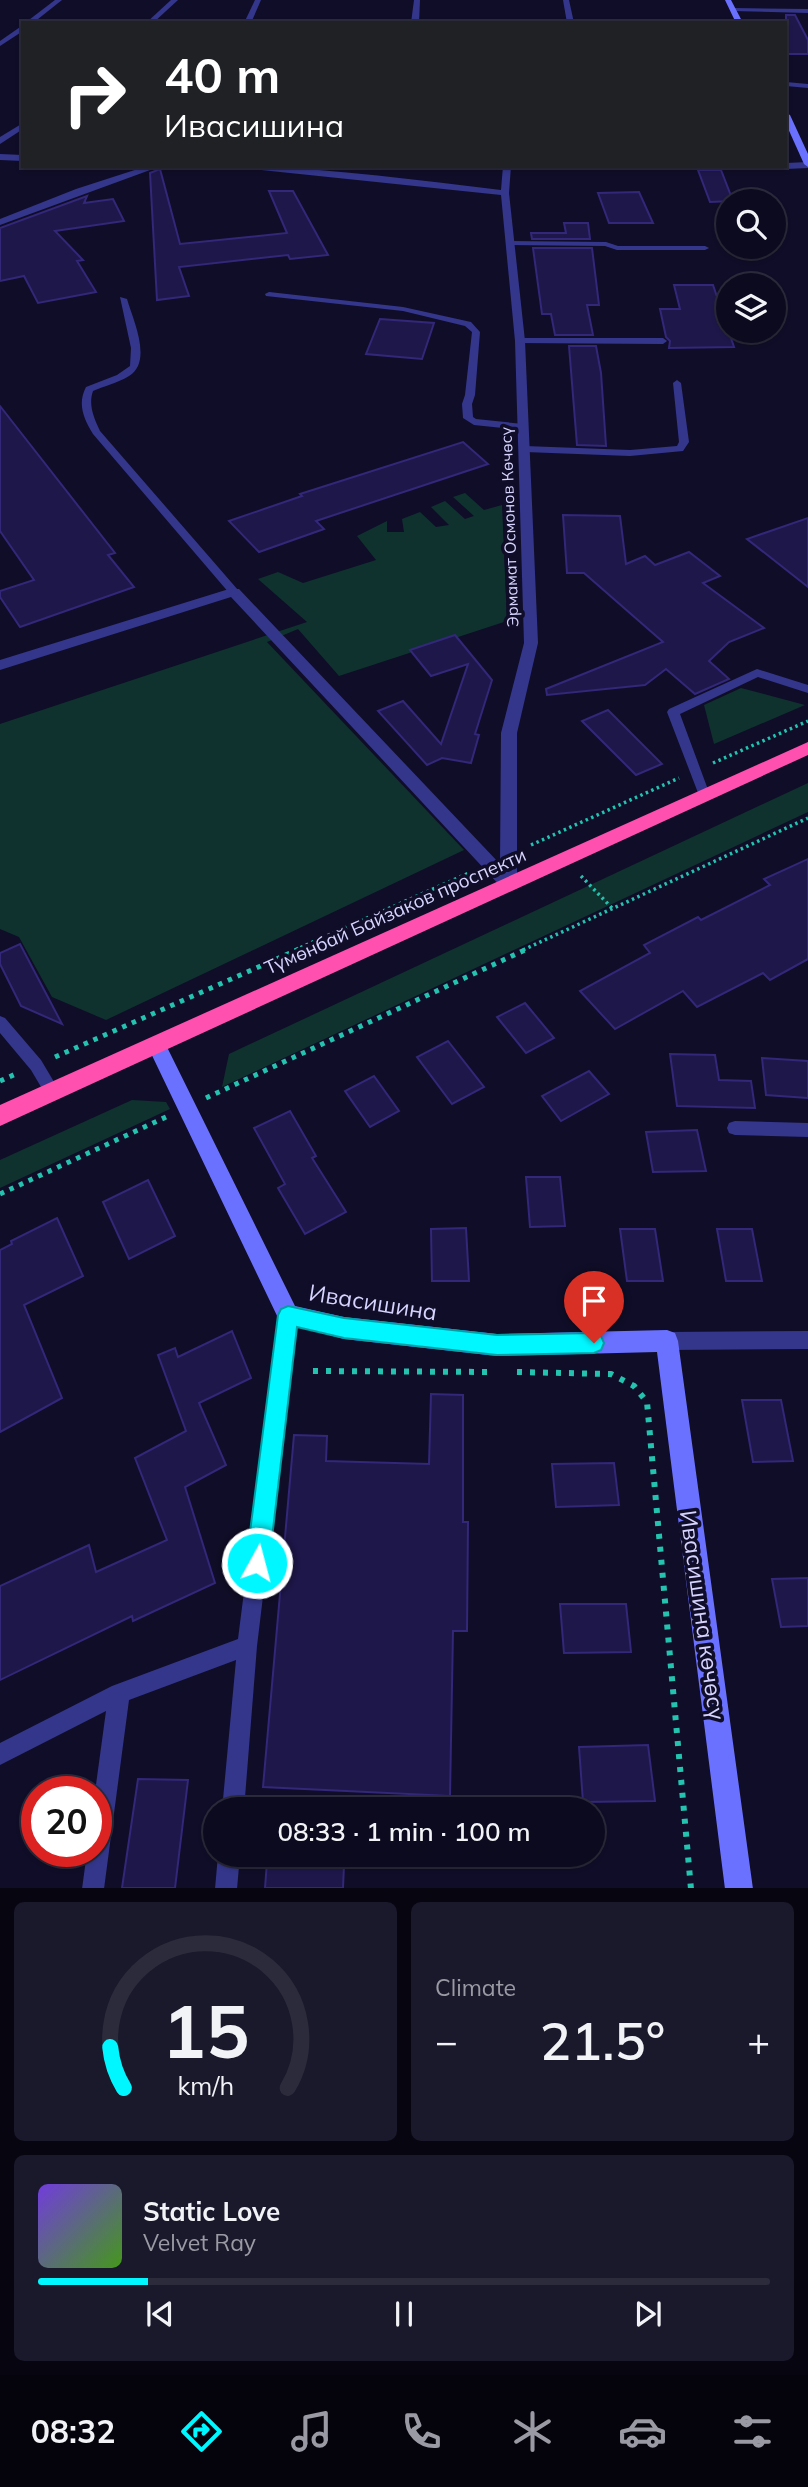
<!DOCTYPE html>
<meta charset="utf-8">
<style>
body{margin:0;font-family:Mulish,sans-serif;background:#1a182b;color:#f1f3f6;height:100vh;display:flex;flex-direction:column;font-size:26px;white-space:nowrap}
*{box-sizing:border-box;margin:0}
p{font-size:23px;color:#9a9aa4}
.icon{flex:none;width:38px;height:38px;fill:none;stroke:currentColor;stroke-width:2;stroke-linecap:round;stroke-linejoin:round}
.map{position:relative;height:1888px;overflow:hidden}
.drawer{display:flex;flex-direction:column;gap:14px;padding:14px;background:#070610;flex:1}
.drawer>*{flex:none}
.hud{position:absolute;left:21px;top:21px;width:766px;height:147px;border-radius:0px;box-shadow:0 2px 5px #0004,0 0 0 2px #2c2b3c;background:#202124;color:#fff;overflow:hidden}
.controls{position:absolute;left:716px;top:189px;display:grid;gap:14px}
.controls a{display:grid;place-items:center;width:70px;height:70px;border-radius:50%;background:#0c0a1e;box-shadow:0 2px 5px #0004,0 0 0 2px #2c2b3c;font-size:35px}
.speed{position:absolute;left:21px;top:1776px;display:flex;gap:14px;font-size:35px;font-weight:700;text-align:center}
.speed>*{display:grid;place-content:center;width:91px;height:91px;border-radius:50%;background:#0c0a1e;box-shadow:0 2px 5px #0004,0 0 0 2px #2c2b3c;line-height:1}
.speed .limit{border:10px solid #d22;background:#fff;color:#111}
.pin{position:absolute;display:grid;place-items:center;width:60px;height:60px;color:#fff;margin:-72px -30px;border-radius:50% 50% 50% 0;rotate:-45deg;box-shadow:0 0 7px #0007}
.pin .icon{rotate:45deg}
.me{position:absolute;width:77px;margin:-38px;rotate:7deg;stroke-linejoin:round;filter:drop-shadow(0 0 5px #0008)}
.turn{display:flex;align-items:center;gap:24px;height:147px;padding:0 28px;font-size:32px}
.turn .icon{width:91px;height:91px;stroke-width:2.5}
.turn b{display:block;font-size:49px;line-height:60px}
.big{font-size:52px;font-weight:600;line-height:1.1}
.drawer .widget{flex:1;display:flex;flex-direction:column;justify-content:center;gap:10px;min-width:0;padding:0 24px;border-radius:10px;background:#1a182b}
.drawer .dial{align-items:center;gap:0}
.dial svg{height:182px;overflow:visible;fill:none;stroke:#2c2b3c;stroke-width:7;stroke-linecap:round;text-anchor:middle}
.dial text{fill:#f1f3f6;stroke:none}
.song{display:flex;align-items:center;gap:21px}
.cover{width:84px;height:84px;border-radius:10px;background:linear-gradient(135deg,hsl(260 70% 55%),hsl(100 70% 35%))}
.played{height:7px;border-radius:4px;background:linear-gradient(90deg,#00f7ff 15%,#2c2b3c 15%)}
.keys{display:flex;justify-content:space-around;direction:ltr}
.heat{display:flex;justify-content:space-between;align-items:center;font-size:38px;direction:ltr}
.drawer .tiles{flex:1;display:grid;gap:14px;grid-template-columns:1fr 1fr}
.widget:last-child{grid-column:span 2}
.trip{position:absolute;left:203px;top:1797px;width:402px;height:70px;border-radius:35px;background:#0c0a1e;box-shadow:0 2px 5px #0004,0 0 0 2px #2c2b3c;font-weight:600;line-height:70px;text-align:center}
.dock{display:flex;height:112px;justify-content:space-around;align-items:center;background:#05040c;color:#9a9aa4}
.dock .icon{width:49px;height:49px}
.dock .active{color:#00f7ff}
.dock b{font-size:32px;color:#f1f3f6}
.map>svg:first-child{display:block}
.green{fill:#0f322f}
.building{fill:#1e174a;stroke:#322779;stroke-width:2}
.lines{fill:none;stroke-linecap:round;stroke-linejoin:round}
.path-far2{stroke:#24c3af;stroke-width:3.5;stroke-dasharray:2.5 3.5;stroke-linecap:butt}
.path-far1{stroke:#24c3af;stroke-width:5;stroke-dasharray:4.5 6;stroke-linecap:butt}
.path{stroke:#24c3af;stroke-width:6;stroke-dasharray:5 8;stroke-linecap:butt}
.lane{fill:#34368b;fill-rule:evenodd}
.street{fill:#34368b;fill-rule:evenodd}
.secondary{fill:#6b71ff;fill-rule:evenodd}
.highway{fill:#ff4faf;fill-rule:evenodd}
.route{fill:#00f7ff;stroke:#00a1a6;stroke-width:2}
.labels{text-anchor:middle;dominant-baseline:central;stroke-width:7;stroke-linejoin:round;paint-order:stroke}
.far-street-label{font-size:16px;fill:#d6d4ff;stroke:#100d28}
.street-label{font-size:19px;fill:#d6d4ff;stroke:#100d28}
.near-street-label{font-size:23px;fill:#d6d4ff;stroke:#100d28}
</style>
<div class="map">
<svg width="808" height="1889" viewBox="0 0 808 1889">
<rect width="100%" height="100%" fill="#100d28"/>
<g class="green">
<path d="M465 493 484 510 502 505 507 621 339 676 298 629 267 642 464 850 106 1020 52 997 19 937 0 929V724L307 622 258 579 278 572 303 583 376 560 357 536 387 521V532H404L402 519 420 512 436 527 449 525 431 507 445 501 465 519 474 516 453 497Z"/>
<path d="M741 688 805 705 714 744 704 705Z"/>
<path d="M808 783V812L222 1087 229 1054Z"/>
<path d="M132 1100 166 1102 170 1109 0 1188V1160Z"/>
</g>
<g class="building">
<path d="M786 15H795L808 40V54H786Z"/>
<path d="M160 169 180 244 287 233 269 191H293L328 255 290 259 288 255 179 267 189 296 157 300 150 173Z"/>
<path d="M698 170H721L733 201 710 202Z"/>
<path d="M639 192 653 223H609L598 193Z"/>
<path d="M87 196 84 203 113 199 124 221 55 231 83 260 77 261 96 292 38 303 24 276 0 281V228Z"/>
<path d="M564 223H588L590 239H532L531 233H566Z"/>
<path d="M533 248H592L599 305H587L593 335H555L551 314H542Z"/>
<path d="M674 285H713L734 347 669 348 670 341 666 337 660 309H680Z"/>
<path d="M380 319 434 323 422 359 366 354Z"/>
<path d="M569 346H596L601 373 606 446 577 445Z"/>
<path d="M0 406 115 553 108 555 134 587 20 627 0 597V591L34 580 0 531Z"/>
<path d="M463 442 488 464 316 521 324 529 259 552 229 521 302 496 300 494Z"/>
<path d="M563 515 620 516 626 564 645 556 655 565 689 552 720 576 703 583 764 628 729 642 709 661 729 679 695 694 666 669 645 685 547 695 546 689 663 642 584 573H567Z"/>
<path d="M808 518V587L747 539Z"/>
<path d="M455 635 492 680 475 734 479 735 471 763 442 758 427 765 378 711 403 701 441 744 468 664 431 676 410 650Z"/>
<path d="M608 710 662 764 636 775 582 721Z"/>
<path d="M808 859V959L770 980 763 973 697 1007 683 991 615 1029 580 991 650 953 644 945 698 917 701 920 770 885 764 879Z"/>
<path d="M20 944 62 1024 21 1006 0 964V953Z"/>
<path d="M525 1003 554 1038 526 1053 497 1017Z"/>
<path d="M448 1041 484 1087 452 1104 417 1057Z"/>
<path d="M670 1054 715 1055 719 1080 751 1081 755 1108 677 1106Z"/>
<path d="M762 1058 808 1061V1098L766 1095Z"/>
<path d="M589 1071 609 1094 561 1121 542 1096Z"/>
<path d="M374 1076 399 1111 370 1127 345 1091Z"/>
<path d="M290 1111 316 1156 312 1158 346 1212 305 1234 278 1188 285 1184 254 1128Z"/>
<path d="M697 1130 706 1171 653 1172 646 1132Z"/>
<path d="M526 1177H560L565 1226 530 1227Z"/>
<path d="M148 1180 175 1236 129 1259 103 1202Z"/>
<path d="M57 1218 83 1276 24 1305 62 1398 0 1432V1250L12 1244 11 1241Z"/>
<path d="M466 1228 469 1281H432L431 1229Z"/>
<path d="M620 1229H655L663 1281H627Z"/>
<path d="M717 1229H752L762 1281H726Z"/>
<path d="M232 1331 251 1378 199 1403 226 1465 185 1487 215 1583 133 1621 132 1616 0 1680V1586L89 1545 96 1572 167 1540 135 1458 186 1431 158 1355 175 1348 178 1357Z"/>
<path d="M431 1394 463 1395V1522H468L467 1631H453L450 1796 263 1787 294 1435 327 1436 326 1461 429 1464Z"/>
<path d="M742 1400H781L793 1461 753 1462Z"/>
<path d="M614 1463 619 1505 556 1507 552 1464Z"/>
<path d="M808 1578V1626L781 1627 772 1579Z"/>
<path d="M560 1604H626L631 1652 564 1653Z"/>
<path d="M648 1745 655 1801 583 1802 579 1747Z"/>
<path d="M138 1779 188 1780 175 1888H122Z"/>
<path d="M267 1862 344 1865 343 1888H265Z"/>
</g>
<g class="lines">
<g class="path-far2">
<path d="M713 763 808 721"/>
<path d="M531 845 679 778"/>
<path d="M581 876 613 909"/>
<path d="M295 950 469 873"/>
<path d="M523 950 808 818"/>
</g>
<g class="path-far1">
<path d="M55 1057 299 949"/>
<path d="M0 1081 18 1073"/>
<path d="M206 1098 527 949"/>
<path d="M0 1194 166 1117"/>
</g>
<g class="path">
<path d="M313 1371 494 1372"/>
<path d="M517 1372 611 1374 634 1386 647 1402 691 1889"/>
</g>
<g class="lane">
<path d="M510 241 606 242 618 246H705L709 248 705 250H617L605 246 507 245 506 243Z"/>
<path d="M269 292 403 307 471 322 480 332 475 395 472 404 473 417 476 419 523 424 528 427 523 430 474 425 463 418 462 404 465 395 472 332 465 326 403 311 266 296 265 294Z"/>
<path d="M120 297 127 299C133 320 153 361 129 376 118 383 104 386 93 391 88 405 94 418 100 431L238 590V594H230L93 434C84 419 77 404 86 387L117 375 130 366 131 348Z"/>
<path d="M520 338H663L667 341 663 344 517 343V339Z"/>
<path d="M677 380 681 383 689 442 683 451 630 456 525 452 520 449 525 446 630 450 677 446 679 442 673 383Z"/>
<path d="M757 669 808 685V693L758 677 680 714 710 795 708 798H700L667 712 669 709Z"/>
<path d="M0 1016 5 1018 41 1060 60 1092 57 1097 52 1099 47 1097 31 1070 0 1033Z"/>
<path d="M735 1121 808 1123V1137L735 1135 729 1133 727 1128 729 1123Z"/>
<path d="M288 1307 294 1309 297 1315 257 1646 244 1810H222L236 1660 129 1700 104 1889H82L87 1852H96L95 1792 106 1711 0 1765V1743L112 1686 238 1639 279 1315 282 1309Z"/>
<path d="M808 1331V1349L667 1350 661 1347 658 1341 661 1335 667 1332Z"/>
<path d="M218 1855H240L237 1889H215Z"/>
</g>
<g class="street">
<path d="M55 0H62L33 23H25Z"/>
<path d="M171 0H178L153 23H146Z"/>
<path d="M255 0H261L251 23H244Z"/>
<path d="M414 0H420L419 23H411Z"/>
<path d="M563 0H569L574 23H567Z"/>
<path d="M734 8 808 9V13L732 11Z"/>
<path d="M23 25V31L0 46V41Z"/>
<path d="M786 82 808 84V88L786 86Z"/>
<path d="M23 123V129L0 144V137Z"/>
<path d="M0 154 23 155V161L0 160Z"/>
<path d="M808 162V168L786 169 782 166H786V163Z"/>
<path d="M147 166H161L0 225V219L76 189Z"/>
<path d="M222 166C315 166 408 179 501 190L503 166H511L509 193 525 341 538 643 517 733V884L515 889H503L231 597 0 670V660L229 589H239L500 864 501 733 524 643 515 341 501 195Z"/>
</g>
<g class="secondary">
<path d="M725 0H731L743 23H736Z"/>
<path d="M786 113 790 115 808 154V167L804 164 786 124Z"/>
<path d="M156 1037 163 1039 295 1306 344 1317 497 1334 667 1330 675 1333 678 1341 753 1889H725L657 1352 497 1356 344 1339 280 1322 147 1045 149 1039Z"/>
</g>
<path class="highway" d="M808 742V755L0 1126V1105Z"/>
</g>
<path class="route" d="M288 1306 344 1318 497 1335 594 1333 601 1336 604 1343 601 1350 594 1353 497 1355 344 1338 297 1327 269 1563 265 1571 257 1574 250 1571 246 1563 278 1315 281 1309Z"/>
<g class="labels">
<g class="far-street-label">
<text transform="translate(509 527) rotate(-92)">Эрмамат Осмонов Көчөсү</text>
</g>
<g class="street-label">
<text transform="translate(395 911) rotate(-24)">Түмөнбай Байзаков проспекти</text>
</g>
<g class="near-street-label">
<text transform="translate(373 1302) rotate(9)">Ивасишина</text>
<text transform="translate(703 1615) rotate(82)">Ивасишина көчөсү</text>
</g>
</g>
</svg>
<div class="controls">
<a><svg class="icon" aria-label="search" viewBox="0 0 24 24"><circle cx="10" cy="10" r="6"/><path d="M15 15l6 6"/></svg></a>
<a><svg class="icon" aria-label="layers" viewBox="0 0 24 24"><path d="M12 4l9 5-9 5-9-5zM3 14l9 5 9-5"/></svg></a>
</div>
<div class="speed"><div class="limit">20</div></div>
<div class="pin" style="left:594px;top:1343px;background:#d93025"><svg class="icon" aria-label="arrive" viewBox="0 0 24 24"><path d="M6 21V4h12l-3 4 3 4H6"/></svg></div>
<svg class="me" style="left:257px;top:1563px" viewBox="-20 -20 40 40"><circle r="17" fill="#00f7ff" stroke="#fff" stroke-width="3"/><path d="M0-11L8 9 0 5-8 9z" fill="#fff"/></svg>
<div class="trip">08:33 · 1 min · 100 m</div>
<div class="hud">
<div class="turn"><svg class="icon" aria-label="right" viewBox="0 0 24 24"><path d="M7 20v-9h11M14 6l5 5-5 5"/></svg><div><b>40 m</b>Ивасишина</div></div>
</div>
</div>
<section class="drawer">
<div class="tiles">
<div class="widget dial"><svg viewBox="0 0 100 80">
<path d="M14 69A42 42 0 1 1 86 69"/>
<path d="M14 69A42 42 0 0 1 8 51" stroke="#00f7ff"/>
<text x="50" y="56" font-size="32" font-weight="700">15</text>
<text x="50" y="72" font-size="11">km/h</text>
</svg></div>
<div class="widget"><p>Climate</p>
<div class="heat"><a>−</a><b class="big">21.5°</b><a>+</a></div>
</div>
<div class="widget">
<div class="song"><i class="cover"></i><div><b>Static Love</b><p>Velvet Ray</p></div></div>
<div class="played"></div>
<div class="keys"><svg class="icon" aria-label="previous" viewBox="0 0 24 24"><path d="M18 5L8 12l10 7zM5 5v14"/></svg><svg class="icon" aria-label="pause" viewBox="0 0 24 24"><path d="M8 5v14M16 5v14"/></svg><svg class="icon" aria-label="next" viewBox="0 0 24 24"><path d="M6 5l10 7-10 7zM19 5v14"/></svg></div>
</div>
</div>
</section>
<nav class="dock">
<b>08:32</b>
<svg class="icon active" aria-label="directions" viewBox="0 0 24 24"><path d="M12 3l9 9-9 9-9-9zM9 14v-3h6M13 9l2 2-2 2"/></svg>
<svg class="icon" aria-label="music" viewBox="0 0 24 24"><path d="M9 18V5l10-2v13"/><circle cx="6" cy="18" r="3"/><circle cx="16" cy="16" r="3"/></svg>
<svg class="icon" aria-label="phone" viewBox="0 0 24 24"><path d="M5 4h4l2 5-3 2q2 4 5 5l2-3 5 2v4C11 20 4 13 5 4z"/></svg>
<svg class="icon" aria-label="climate" viewBox="0 0 24 24"><path d="M12 3v18M4 7l16 10M4 17L20 7"/></svg>
<svg class="icon" aria-label="car" viewBox="0 0 24 24"><path d="M5 17H2v-5l4-1 3-4h7l3 4 3 1v5h-3M9 17h6M6 11h13"/><circle cx="7" cy="17" r="2"/><circle cx="17" cy="17" r="2"/></svg>
<svg class="icon" aria-label="filters" viewBox="0 0 24 24"><path d="M4 7h16M4 17h16"/><circle cx="9" cy="7" r="2"/><circle cx="15" cy="17" r="2"/></svg>
</nav>
